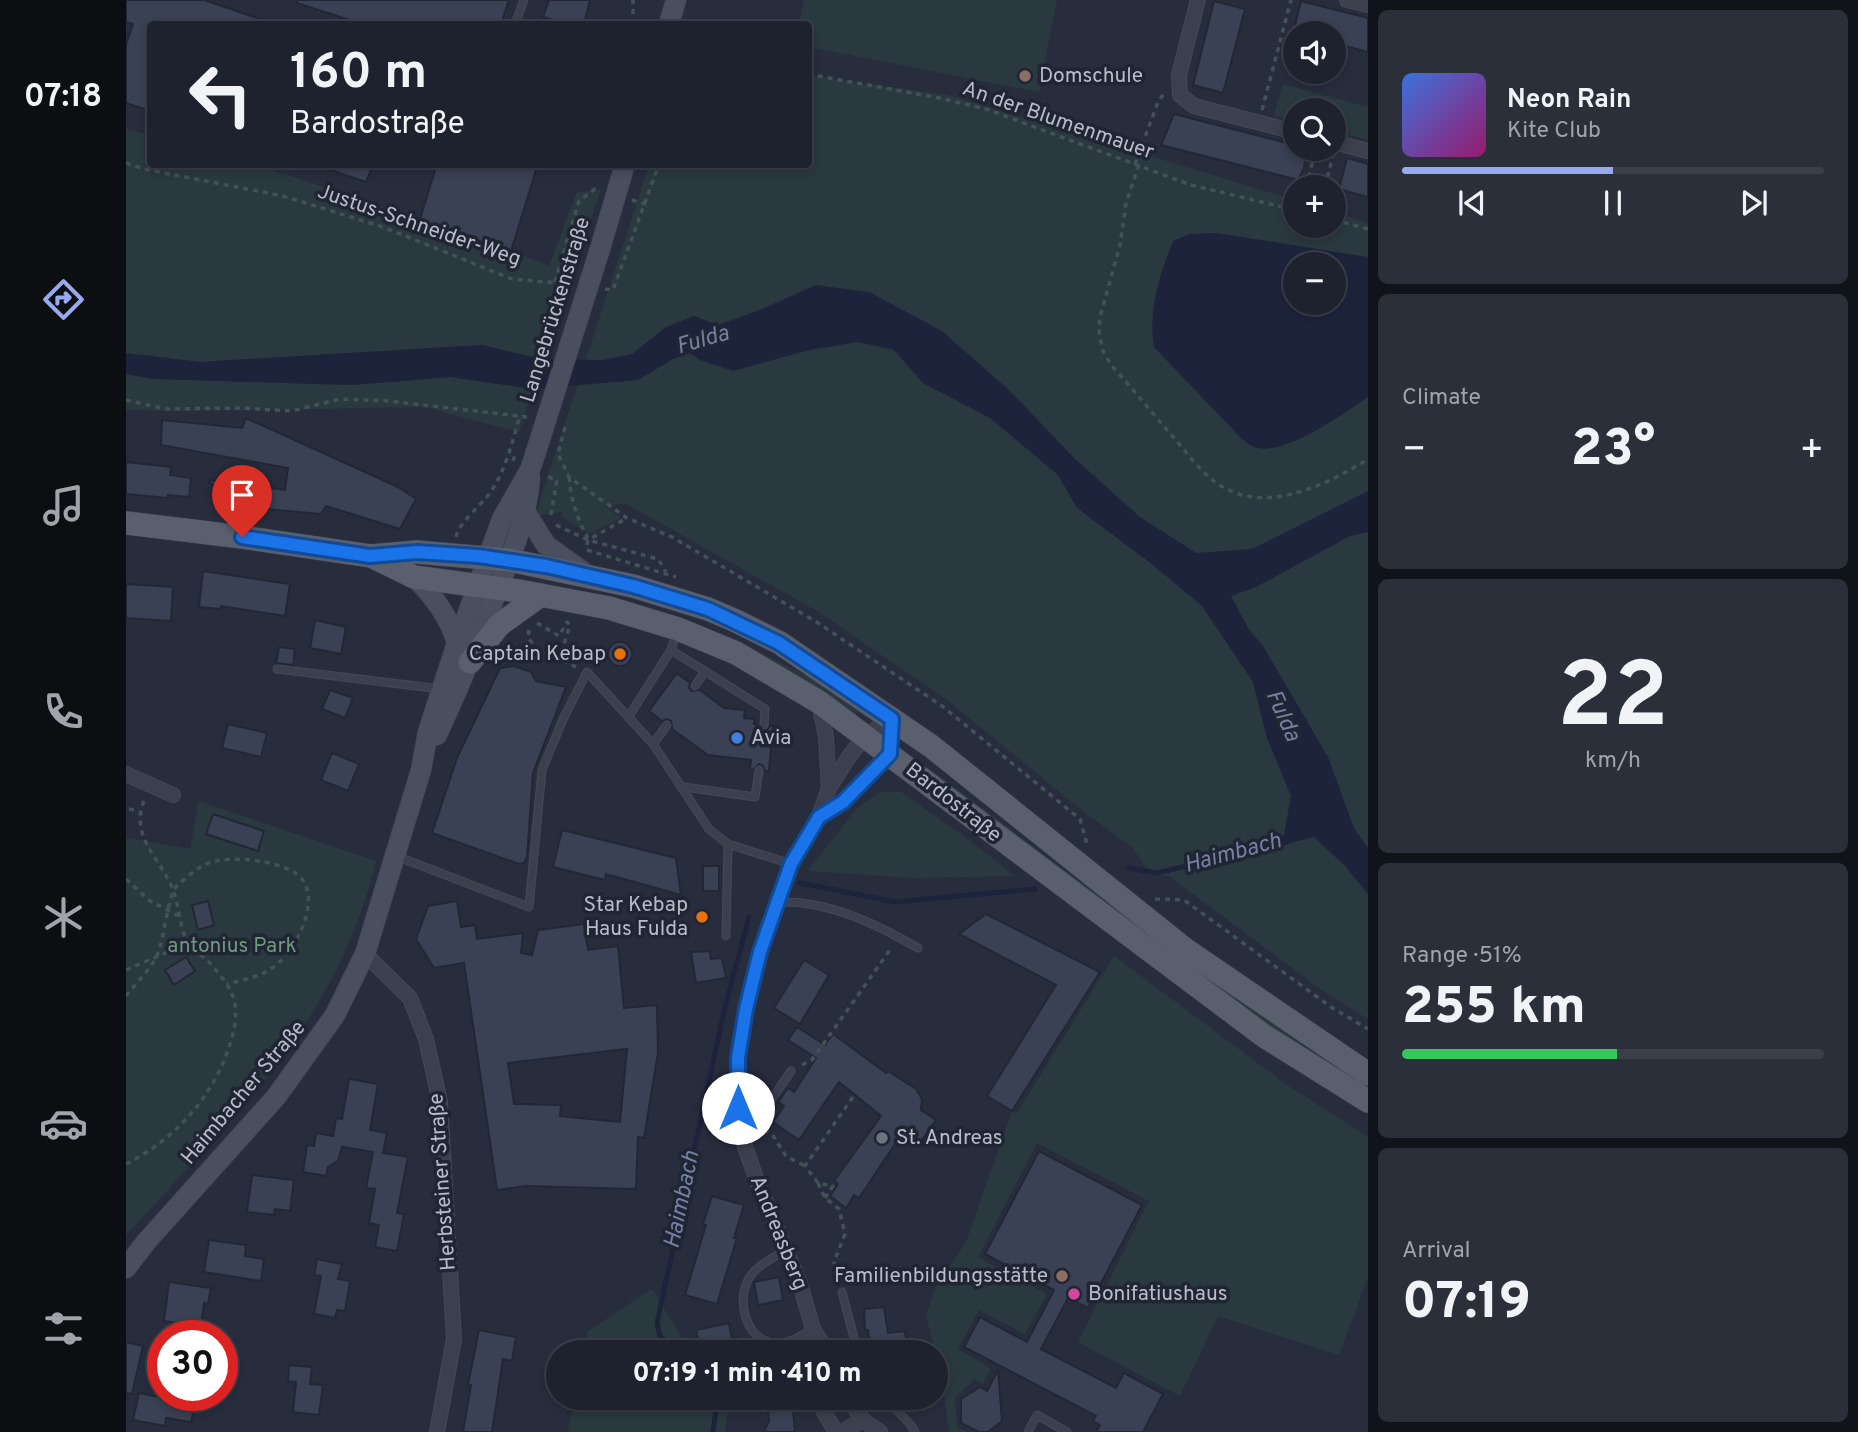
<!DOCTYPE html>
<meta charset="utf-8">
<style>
body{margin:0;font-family:Overpass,sans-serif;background:#2b2f3a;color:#f1f3f6;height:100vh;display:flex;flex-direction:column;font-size:26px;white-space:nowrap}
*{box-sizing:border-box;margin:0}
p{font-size:23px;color:#a1a4aa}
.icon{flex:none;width:38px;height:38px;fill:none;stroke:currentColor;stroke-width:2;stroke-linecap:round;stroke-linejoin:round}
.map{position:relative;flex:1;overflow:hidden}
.sheet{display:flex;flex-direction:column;gap:10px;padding:10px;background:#101319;width:490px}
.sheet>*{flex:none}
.banner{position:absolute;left:21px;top:21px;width:665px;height:147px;border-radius:7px;box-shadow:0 4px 10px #0003,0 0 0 2px #3c3f4a;background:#1e222e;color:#f1f3f6;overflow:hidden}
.fabs{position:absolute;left:1157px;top:21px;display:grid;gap:14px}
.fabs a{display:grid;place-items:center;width:63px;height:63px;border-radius:50%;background:#1e222e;box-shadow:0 4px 10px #0003,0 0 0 2px #3c3f4a;font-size:35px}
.speed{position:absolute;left:21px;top:1320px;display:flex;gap:14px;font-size:35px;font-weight:700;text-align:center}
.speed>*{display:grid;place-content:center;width:91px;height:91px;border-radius:50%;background:#1e222e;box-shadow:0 4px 10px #0003,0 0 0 2px #3c3f4a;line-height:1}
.speed .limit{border:10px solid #d22;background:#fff;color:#111}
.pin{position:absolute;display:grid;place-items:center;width:60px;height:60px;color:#fff;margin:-72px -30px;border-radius:50% 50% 50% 0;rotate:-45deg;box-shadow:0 0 7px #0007}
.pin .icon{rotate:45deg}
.me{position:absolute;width:77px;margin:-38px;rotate:0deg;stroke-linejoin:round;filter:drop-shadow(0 0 5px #0008)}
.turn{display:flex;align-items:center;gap:24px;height:147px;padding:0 28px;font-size:32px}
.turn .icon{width:91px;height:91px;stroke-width:2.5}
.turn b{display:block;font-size:49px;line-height:60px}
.big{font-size:52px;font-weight:800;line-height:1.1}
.sheet .card{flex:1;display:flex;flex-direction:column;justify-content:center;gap:10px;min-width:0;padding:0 24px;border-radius:10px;background:#2b2f3a}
.sheet .dial{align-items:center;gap:0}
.dial b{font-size:91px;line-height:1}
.song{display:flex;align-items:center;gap:21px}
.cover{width:84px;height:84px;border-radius:10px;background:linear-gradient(135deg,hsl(220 70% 55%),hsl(320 70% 35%))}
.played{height:7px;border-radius:4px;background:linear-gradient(90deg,#97aaee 50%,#3c3f4a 50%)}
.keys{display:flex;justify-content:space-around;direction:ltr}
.heat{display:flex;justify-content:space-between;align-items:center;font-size:38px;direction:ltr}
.charge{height:10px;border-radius:5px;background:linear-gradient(90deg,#34c759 51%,#3c3f4a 0)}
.trip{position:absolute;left:420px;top:1340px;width:402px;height:70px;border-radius:35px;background:#1e222e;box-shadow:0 4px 10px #0003,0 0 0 2px #3c3f4a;font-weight:800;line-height:70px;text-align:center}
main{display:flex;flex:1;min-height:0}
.tabs{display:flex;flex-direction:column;width:126px;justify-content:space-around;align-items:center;background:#0c0e12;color:#a1a4aa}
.tabs .icon{width:49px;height:49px}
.tabs .selected{color:#97aaee}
.tabs b{font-size:32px;color:#f1f3f6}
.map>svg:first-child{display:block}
.green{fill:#2a393f;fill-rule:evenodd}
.water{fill:#1c233b;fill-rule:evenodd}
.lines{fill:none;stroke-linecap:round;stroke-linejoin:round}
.stream{stroke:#1c233b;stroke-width:5}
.building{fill:#3a4154;stroke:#222735;stroke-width:2;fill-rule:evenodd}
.service-casing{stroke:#454957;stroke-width:9}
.minor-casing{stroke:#454957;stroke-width:16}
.secondary-casing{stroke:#454957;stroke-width:21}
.primary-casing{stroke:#454957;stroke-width:24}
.path{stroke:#435257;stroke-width:3.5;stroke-dasharray:5 5;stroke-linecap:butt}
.service{stroke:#3c404e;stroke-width:7}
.minor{stroke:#3c404e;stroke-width:14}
.secondary{stroke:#4a4f60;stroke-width:19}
.primary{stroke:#5a5f6e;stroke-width:23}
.secondary-bridge-casing{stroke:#454957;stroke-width:21;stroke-linecap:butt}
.path-bridge{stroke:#435257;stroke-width:3.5;stroke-dasharray:5 5;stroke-linecap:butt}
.secondary-bridge{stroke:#4a4f60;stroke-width:19}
.route-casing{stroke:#114b97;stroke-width:18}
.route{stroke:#1a73e8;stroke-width:12}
.education-dot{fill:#8d6e63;stroke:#202533;stroke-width:2.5}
.food-dot{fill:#e8710a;stroke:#202533;stroke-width:2.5}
.shop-dot{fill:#3f7fe0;stroke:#202533;stroke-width:2.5}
.worship-dot{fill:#6b7280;stroke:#202533;stroke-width:2.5}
.hotel-dot{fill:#d1479c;stroke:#202533;stroke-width:2.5}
.labels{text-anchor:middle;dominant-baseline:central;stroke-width:7;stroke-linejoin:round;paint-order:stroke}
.poi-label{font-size:21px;fill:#b8bbc9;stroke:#202533;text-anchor:start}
.street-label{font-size:21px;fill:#b8bbc9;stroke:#202533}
.park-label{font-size:21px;fill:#719781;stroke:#202533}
.water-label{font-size:23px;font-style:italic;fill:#7581a4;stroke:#202533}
</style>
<main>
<nav class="tabs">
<b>07:18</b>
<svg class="icon selected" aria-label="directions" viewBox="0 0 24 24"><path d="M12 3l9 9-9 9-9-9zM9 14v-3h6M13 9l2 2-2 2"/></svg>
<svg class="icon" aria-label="music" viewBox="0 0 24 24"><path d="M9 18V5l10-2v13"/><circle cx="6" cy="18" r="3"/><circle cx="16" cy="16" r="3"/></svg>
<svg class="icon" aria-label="phone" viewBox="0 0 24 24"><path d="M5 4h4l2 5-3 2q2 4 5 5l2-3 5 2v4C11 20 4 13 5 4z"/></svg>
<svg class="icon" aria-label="climate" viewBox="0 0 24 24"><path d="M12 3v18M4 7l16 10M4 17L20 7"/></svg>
<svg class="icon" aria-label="car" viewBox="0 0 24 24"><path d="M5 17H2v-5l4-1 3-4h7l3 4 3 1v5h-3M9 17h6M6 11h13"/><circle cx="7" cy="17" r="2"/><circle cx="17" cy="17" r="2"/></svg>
<svg class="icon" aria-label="filters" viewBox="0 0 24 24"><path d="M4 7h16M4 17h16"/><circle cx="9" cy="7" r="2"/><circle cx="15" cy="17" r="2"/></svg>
</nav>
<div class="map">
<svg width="1242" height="1432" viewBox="0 0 1242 1432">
<rect width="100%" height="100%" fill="#282d3e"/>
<g class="green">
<path d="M678 0H931L913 92 683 47 682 24H673Z"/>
<path d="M683 76 822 95 1169 200V226H1208V212L1242 223V1019L1197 991 1043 876 1025 875 1007 848 958 812 820 699 691 611 499 503 479 506 495 518 463 534 436 517 435 512 409 516 523 165 682 164ZM1169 264H1208V303H1169Z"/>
<path d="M1157 84 1242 107V140L1208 131V110H1169V121L1148 115Z"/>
<path d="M0 129 24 135V164L132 165 389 252 423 266 451 192 475 190 415 359 356 345 74 362 0 353Z"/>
<path d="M0 374 27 379 226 385 325 377 407 389 393 432 298 407 62 411 0 410Z"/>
<path d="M456 591 543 614 602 636 695 683 727 704 733 711 728 717 456 594Z"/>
<path d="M792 760 1078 974 1208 1065 1242 1086V1092L1097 996 790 763Z"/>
<path d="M754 792H775L839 837 889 876 787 878 682 871 731 808Z"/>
<path d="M73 801 250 861C212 1020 107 1119 0 1235V838L64 849Z"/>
<path d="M988 956 1158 1083 1242 1137V1277L1213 1355 1092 1316 1054 1396 952 1342 1023 1201 911 1143 852 1257 921 1294 899 1334 853 1310 832 1349 865 1368 857 1384 849 1379 829 1398 831 1427 841 1432H823L817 1386 800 1315 810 1287 840 1242 886 1111 891 1113Z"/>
<path d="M526 1289 565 1353H458L462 1331Z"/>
<path d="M449 1398H594L602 1411 599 1432H442Z"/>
</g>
<g class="water">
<path d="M1090 233 1242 257V397C1219 413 1160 455 1131 448 1126 447 1120 442 1116 439L1028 347C1022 310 1033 276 1047 241L1064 234ZM1169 264H1208V303H1169Z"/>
<path d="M690 285 743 292 816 331 884 391 948 458 1014 517 1070 553 1126 549 1242 491V532L1224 536 1130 587 1105 596 1123 630 1137 646 1202 757 1228 828 1242 848V894L1219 866 1188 837 1156 845 1165 796 1141 738 1127 682 1076 606 1027 565 951 508 932 475 864 418 797 383 768 350 732 342 683 350 607 371 574 360 564 353 547 359 512 380 407 389 325 377 226 385 27 379 0 374V353L74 362 356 345 415 359 477 360 506 354 540 327 568 316 592 325 634 310Z"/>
</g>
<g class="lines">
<g class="stream">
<path d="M1003 868 1031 873 1160 842"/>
<path d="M674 883 769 902 909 889"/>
<path d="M553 1353 534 1336 531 1323 599 1007 623 917"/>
<path d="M580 1398 590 1409 587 1432"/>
</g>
</g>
<g class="building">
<path d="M0 0H78L143 22V24H24V111L0 103V45L7 24 0 22Z"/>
<path d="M172 0H383L375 24H236L171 3Z"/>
<path d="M423 0H464L458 24H429L430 21 417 17Z"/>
<path d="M1088 1 1119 9 1097 93 1067 85Z"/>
<path d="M1175 1 1242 18V52L1208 43V33H1167Z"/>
<path d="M1048 114 1169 145V149H1181L1178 168 1172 180 1035 145Z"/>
<path d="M1221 158 1242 164V197L1213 189Z"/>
<path d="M195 164H247L240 182 195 167Z"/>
<path d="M311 164H412L385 251 293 222Z"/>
<path d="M120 418 272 487 290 499 274 529 200 506 195 514 139 509 83 483 84 480 159 490 162 468 35 445 36 420 116 428Z"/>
<path d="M0 462 45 467 44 475 65 478 63 497 42 495V498L0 494Z"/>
<path d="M77 571 164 584 159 616 95 606 94 609 73 607Z"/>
<path d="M0 584 47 587 45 621 0 618Z"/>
<path d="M189 620 220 627 215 654 184 648Z"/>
<circle cx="494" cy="654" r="12"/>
<path d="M153 647 169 649 167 665 150 663Z"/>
<path d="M388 666 405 672 410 681 440 687 407 773 401 857 398 863 393 864 306 833 331 758 374 668Z"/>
<path d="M551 673 564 683 563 688 566 691 574 690 598 708 619 710 618 718 629 719 628 724 632 725 635 730 640 731 644 726H647L643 771H639L637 766 633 764 627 770 624 769 625 760 582 755 546 729 545 721 541 719 536 721 523 711Z"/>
<path d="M204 690 227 698 219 718 196 709Z"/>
<path d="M102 724 141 733 135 757 96 748Z"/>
<path d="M206 753 233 764 222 791 195 780Z"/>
<path d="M87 814 138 831 132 851 80 834Z"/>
<path d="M436 830 550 858 555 895 480 874 479 880 427 867Z"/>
<rect x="577" y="866" width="16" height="25"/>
<path d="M82 901 88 925 72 930 66 905Z"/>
<path d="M331 901 335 927 349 925 351 939 397 933 395 953 406 955 412 930 458 924 462 950 492 946 498 1008 531 1005 532 1053 518 1138 512 1137 510 1189 400 1186 371 1190 338 963 308 968 290 939 302 906ZM501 1049 494 1122 434 1116 435 1105 388 1104 382 1063Z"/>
<path d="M860 914 974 972 886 1111 861 1096 930 985 833 934Z"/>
<path d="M584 951 585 959 596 958 600 978 570 983 565 952Z"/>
<path d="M60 957 69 971 48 985 39 970Z"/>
<path d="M678 960 703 975 674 1024 648 1008Z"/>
<path d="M671 1027 699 1045 707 1034 760 1073 762 1071 790 1089 796 1099 795 1110 810 1120 793 1144 777 1132 733 1198 728 1195 720 1208 704 1196 712 1184 708 1181 755 1116 713 1082 673 1140 647 1122 658 1106 652 1102 662 1088 668 1092 690 1058 662 1040Z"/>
<path d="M223 1079 252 1084 244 1130 261 1133 257 1153 282 1157 271 1213 278 1214 271 1251 249 1247 253 1225 243 1223 249 1189 240 1188 247 1152 216 1147 212 1161 202 1167 200 1176 177 1172 181 1145 188 1146 190 1133 207 1136 210 1118 216 1119Z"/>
<path d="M913 1151 1016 1205 962 1308 942 1298 915 1349 990 1388 998 1373 1037 1394 1017 1432H970L974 1425 967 1421 970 1416 838 1347 854 1317 901 1342 928 1290 859 1254Z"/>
<path d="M126 1175 168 1180 164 1211 149 1209 148 1215 121 1212Z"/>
<path d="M586 1196 618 1205 608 1238H611L591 1304 559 1295 580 1225 577 1224Z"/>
<path d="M83 1240 120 1245 119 1256 138 1259 135 1281 78 1272Z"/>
<path d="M191 1259 216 1264 212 1279 224 1281 219 1311 211 1310 209 1318 188 1314 195 1276 188 1275Z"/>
<path d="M653 1277 657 1300 632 1305 628 1282Z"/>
<path d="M43 1282 85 1288 82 1304 78 1303 75 1327 38 1321Z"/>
<path d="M758 1307 762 1333 779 1331 782 1353H745L742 1330H739L738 1309Z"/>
<path d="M603 1323 606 1339 612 1337 615 1353H570V1346L573 1345 570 1330Z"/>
<path d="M353 1330 390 1337 386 1361 377 1359 366 1432H337L345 1385H342Z"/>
<path d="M0 1342 17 1346 6 1394 0 1393Z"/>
<path d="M163 1365 186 1367 184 1384 197 1385 193 1415 167 1412 170 1382 162 1381Z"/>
<path d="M872 1370 876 1421 862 1432H853L835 1423V1399L854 1387 861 1391Z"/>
<path d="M13 1393 69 1404 65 1422 40 1418 39 1426 7 1420Z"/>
<path d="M641 1398H666L669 1432H638L643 1421Z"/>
</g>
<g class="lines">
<g class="service-casing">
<g id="service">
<path d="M389 24 398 0"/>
<path d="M545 650 639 709 638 725"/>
<path d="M151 669 315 689"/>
<path d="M569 686 579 671"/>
<path d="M503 716 545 650 551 632"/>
<path d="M527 744 541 725"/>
<path d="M558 787 629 797 633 770"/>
<path d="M270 856 403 907 416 770 438 717 461 672 527 744 583 829 602 844 665 864"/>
<path d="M652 902C702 900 750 924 792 948"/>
<path d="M600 936 602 844"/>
<path d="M619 1137 623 1124 628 1125 665 1071"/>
<path d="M659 1250C646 1259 629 1266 622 1280 610 1303 621 1344 652 1343 665 1343 676 1335 687 1329"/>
<path d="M716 1292 732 1353"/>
<path d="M759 1398 784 1424 789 1432"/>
<path d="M902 1432 911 1415 941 1432"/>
</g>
</g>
<g class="minor-casing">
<g id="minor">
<path d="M1072 0 1053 75 1054 95 1068 106 1169 132"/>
<path d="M1221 0 1242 5"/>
<path d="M1208 142 1242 151"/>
<path d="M693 702 700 737 703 788"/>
<path d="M0 774 47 795"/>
<path d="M693 817 717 802 764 754 766 719"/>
<path d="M239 954 284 998 300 1039 314 1102 328 1339 311 1432"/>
<path d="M685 1353 687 1329"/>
<path d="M702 1353 687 1329 674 1284 630 1178 617 1141 612 1108V1057L620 1009 634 952 665 864 693 817 703 788 724 755 739 736 766 719"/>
<path d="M695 1398 698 1412 710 1432"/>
<path d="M722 1398 737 1420 754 1432"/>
<path d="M716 1432 737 1420"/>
</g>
</g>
<g class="secondary-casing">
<g id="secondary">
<path d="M543 24 550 0"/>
<path d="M474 249 499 164"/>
<path d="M400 513 420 545 460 574"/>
<path d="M288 577C308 596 323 616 331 643"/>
<path d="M311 735C333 687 353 640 371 591 386 553 401 518 404 478"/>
<path d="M0 1268 20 1242 150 1097 209 1015 239 954 295 770 302 732 331 643 376 519 404 470 409 455"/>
</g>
</g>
<g class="primary-casing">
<g id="primary">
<path d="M0 523 116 537 245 556 291 552 383 560 507 586 582 609 610 621 654 643 805 746 1060 950 1242 1074"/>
<path d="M245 556 288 577 393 591 483 608 552 629 610 653 693 702 1138 1036 1242 1101"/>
<path d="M344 662 373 625 415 595"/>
</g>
</g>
<g class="path">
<path d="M507 24V0"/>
<path d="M682 74 813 98 860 109 1065 185 1169 210"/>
<path d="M1136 110 1165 0"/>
<path d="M0 163 18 169 157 196 257 227 386 279 444 284"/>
<path d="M1009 164 1032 102 1039 92"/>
<path d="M1013 165 1000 203 994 245 974 317 973 330 976 349 985 365C1007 389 1027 414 1048 438 1063 455 1077 476 1097 487 1143 514 1202 484 1242 459"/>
<path d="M1180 187 1190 149"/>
<path d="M1199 187 1207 155"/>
<path d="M506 200 520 204"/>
<path d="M1208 220 1242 229"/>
<path d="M429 282 453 201 473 186"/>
<path d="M479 289 487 290 533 164"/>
<path d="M0 400 40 409 116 408 166 411 214 399 263 401 401 417"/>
<path d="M439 427 432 454 443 477 501 518 546 537 689 621 816 706 954 819 961 844"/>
<path d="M422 477 431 480 425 514 427 518"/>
<path d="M443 477C445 500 451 519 462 538"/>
<path d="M430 525 462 540 532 559 540 572"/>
<path d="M330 537C332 524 354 506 363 494 379 473 387 440 394 415"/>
<path d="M461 545 462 540 501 518"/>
<path d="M461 550 550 577"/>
<path d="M411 623 433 636 441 622 444 625 433 660"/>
<path d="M403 630 402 638 410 647 450 667"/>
<path d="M3 809 13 811"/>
<path d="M0 879 24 901 55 917"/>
<path d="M1029 899 1058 900 1205 1007 1242 1029"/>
<path d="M0 970 62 943"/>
<path d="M0 996C10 983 26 968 32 953 38 939 42 895 50 887 58 879 70 869 80 864 101 854 161 860 176 879 195 903 168 954 146 968 133 977 117 980 101 984"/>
<path d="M676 1065 686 1060 766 947"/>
<path d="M638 1130 646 1134 660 1156 679 1166"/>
<path d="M0 1164C48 1140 87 1097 103 1047 109 1030 113 1011 106 994 101 982 90 970 81 960 75 954 65 949 61 942 54 927 53 906 47 890 35 858 2 837 19 798"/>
<path d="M692 1183 699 1198 713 1209 719 1234 708 1262 713 1281"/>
<path d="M699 1198 707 1186 692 1183 679 1166 729 1094"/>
</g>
<use href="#service" class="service"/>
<use href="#minor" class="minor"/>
<use href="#secondary" class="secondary"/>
<use href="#primary" class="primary"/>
<g class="secondary-bridge-casing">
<path id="secondary-bridge" d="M409 455 474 249"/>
</g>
<path class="path-bridge" d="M387 461 390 452"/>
<use href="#secondary-bridge" class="secondary-bridge"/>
</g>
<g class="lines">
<g class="route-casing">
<path id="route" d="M116 537 244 556 291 552 352 556 420 566 507 586 582 609 653 643 766 719 764 754 717 802 693 817 665 864 634 952 620 1009 612 1058V1108"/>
</g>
<use href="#route" class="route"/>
</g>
<g class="education-dot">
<circle cx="899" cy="76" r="7"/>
<circle cx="936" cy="1276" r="7"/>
</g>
<g class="food-dot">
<circle cx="494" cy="654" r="7"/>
<circle cx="576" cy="917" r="7"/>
</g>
<circle class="shop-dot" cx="611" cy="738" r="7"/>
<circle class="worship-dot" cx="756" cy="1138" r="7"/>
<circle class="hotel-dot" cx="948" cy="1294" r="7"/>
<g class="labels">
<g class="poi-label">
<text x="913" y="76">Domschule</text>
<text x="480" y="654" text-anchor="end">Captain Kebap</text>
<text x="625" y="738">Avia</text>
<text x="562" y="905" text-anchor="end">Star Kebap<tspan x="562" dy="24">Haus Fulda</tspan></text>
<text x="770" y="1138">St. Andreas</text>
<text x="922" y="1276" text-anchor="end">Familienbildungsstätte</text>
<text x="962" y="1294">Bonifatiushaus</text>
</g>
<g class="street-label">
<text transform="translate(932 121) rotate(19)">An der Blumenmauer</text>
<text transform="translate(293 226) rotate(19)">Justus-Schneider-Weg</text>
<text transform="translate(430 310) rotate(-73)">Langebrückenstraße</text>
<text transform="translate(827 803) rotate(38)">Bardostraße</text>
<text transform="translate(118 1093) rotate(-50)">Haimbacher Straße</text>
<text transform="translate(317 1182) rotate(-94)">Herbsteiner Straße</text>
<text transform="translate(652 1233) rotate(68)">Andreasberg</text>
</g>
<g class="park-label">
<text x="106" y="946">antonius Park</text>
</g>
<g class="water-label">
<text transform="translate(577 341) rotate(-16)">Fulda</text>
<text transform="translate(1156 716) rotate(66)">Fulda</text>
<text transform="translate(1107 854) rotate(-15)">Haimbach</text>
<text transform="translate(557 1200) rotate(-78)">Haimbach</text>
</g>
</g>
</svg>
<div class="fabs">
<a><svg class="icon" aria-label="sound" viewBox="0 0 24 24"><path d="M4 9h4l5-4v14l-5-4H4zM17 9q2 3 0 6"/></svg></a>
<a><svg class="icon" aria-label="search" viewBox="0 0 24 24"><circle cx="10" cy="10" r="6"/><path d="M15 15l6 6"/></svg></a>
<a>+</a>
<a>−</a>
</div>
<div class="speed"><div class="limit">30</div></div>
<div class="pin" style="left:116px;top:537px;background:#d93025"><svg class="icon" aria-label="arrive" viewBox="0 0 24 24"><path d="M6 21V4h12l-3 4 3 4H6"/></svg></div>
<svg class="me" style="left:612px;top:1108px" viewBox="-20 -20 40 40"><circle r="19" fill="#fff"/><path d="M0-13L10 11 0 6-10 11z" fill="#1a73e8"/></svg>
<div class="trip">07:19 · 1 min · 410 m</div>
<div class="banner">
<div class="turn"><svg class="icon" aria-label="left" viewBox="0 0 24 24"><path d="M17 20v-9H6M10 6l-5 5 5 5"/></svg><div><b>160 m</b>Bardostraße</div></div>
</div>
</div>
<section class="sheet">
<div class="card">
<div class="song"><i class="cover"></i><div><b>Neon Rain</b><p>Kite Club</p></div></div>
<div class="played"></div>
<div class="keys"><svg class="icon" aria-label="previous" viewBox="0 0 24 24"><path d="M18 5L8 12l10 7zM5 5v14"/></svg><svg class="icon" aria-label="pause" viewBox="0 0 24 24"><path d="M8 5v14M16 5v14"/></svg><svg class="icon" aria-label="next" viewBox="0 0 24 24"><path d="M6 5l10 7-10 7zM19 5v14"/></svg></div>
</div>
<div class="card"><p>Climate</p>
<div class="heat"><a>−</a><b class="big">23°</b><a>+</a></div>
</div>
<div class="card dial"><b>22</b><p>km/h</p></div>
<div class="card"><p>Range · 51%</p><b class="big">255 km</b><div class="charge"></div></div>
<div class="card"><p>Arrival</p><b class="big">07:19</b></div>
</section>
</main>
